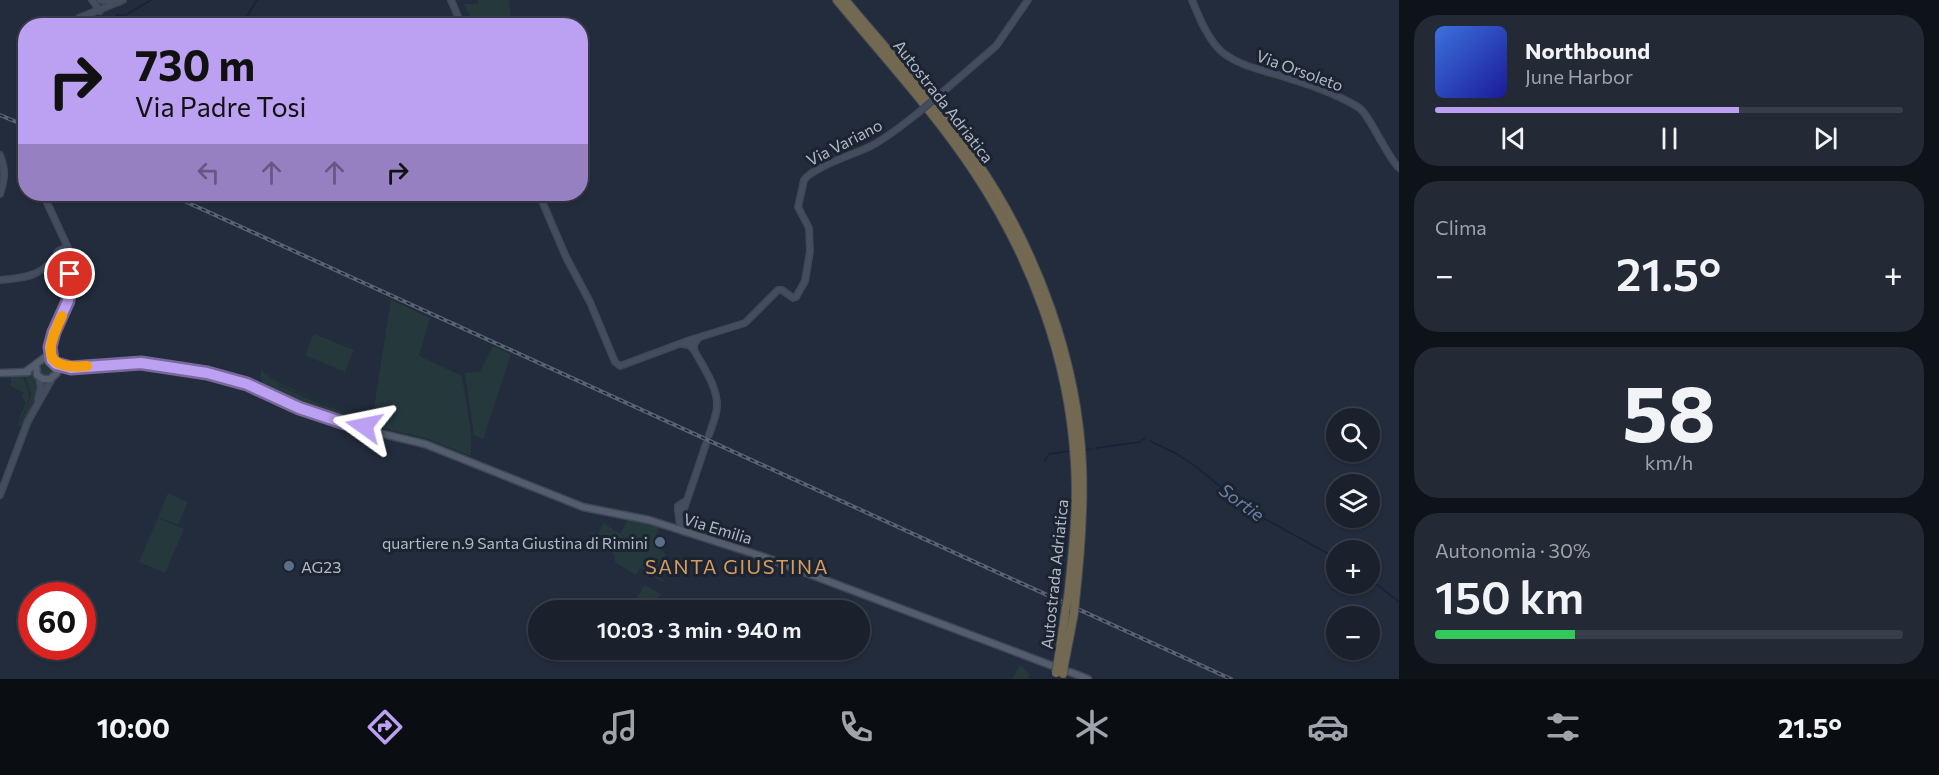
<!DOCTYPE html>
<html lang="it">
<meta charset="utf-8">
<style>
body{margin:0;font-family:Commissioner,sans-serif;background:#232935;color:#f1f3f6;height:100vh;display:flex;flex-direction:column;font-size:22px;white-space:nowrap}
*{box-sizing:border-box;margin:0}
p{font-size:20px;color:#9fa3aa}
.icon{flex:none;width:33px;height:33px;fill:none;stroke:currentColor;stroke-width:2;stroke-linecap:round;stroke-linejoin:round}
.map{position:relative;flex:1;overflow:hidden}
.drawer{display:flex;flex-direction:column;gap:15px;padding:15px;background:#0e1219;width:540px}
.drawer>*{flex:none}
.guide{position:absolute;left:18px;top:18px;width:570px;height:183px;border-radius:24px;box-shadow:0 2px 4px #0004,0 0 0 2px #383e49;background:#bca0f2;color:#111;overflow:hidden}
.fabs{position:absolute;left:1326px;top:408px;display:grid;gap:12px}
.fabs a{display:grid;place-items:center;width:54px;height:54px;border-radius:50%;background:#1a212d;box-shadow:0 2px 4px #0004,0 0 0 2px #383e49;font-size:30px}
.speed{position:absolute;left:18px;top:582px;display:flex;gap:12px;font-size:30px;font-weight:700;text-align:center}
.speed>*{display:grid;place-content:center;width:78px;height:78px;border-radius:50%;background:#1a212d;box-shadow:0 2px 4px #0004,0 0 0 2px #383e49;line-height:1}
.speed .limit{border:9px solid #d22;background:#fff;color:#111}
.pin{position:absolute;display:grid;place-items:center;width:51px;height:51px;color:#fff;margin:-26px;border:3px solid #fff;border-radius:50%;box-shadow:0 2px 6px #0007}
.me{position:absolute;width:66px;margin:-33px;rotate:282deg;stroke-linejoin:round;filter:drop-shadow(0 0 4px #0008)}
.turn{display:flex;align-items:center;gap:21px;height:126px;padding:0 18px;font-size:27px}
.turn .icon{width:78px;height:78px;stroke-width:2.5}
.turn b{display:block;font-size:42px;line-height:51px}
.lanes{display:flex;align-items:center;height:57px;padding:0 18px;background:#0003;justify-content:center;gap:30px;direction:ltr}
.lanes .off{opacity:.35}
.big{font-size:45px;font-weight:600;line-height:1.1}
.drawer .tile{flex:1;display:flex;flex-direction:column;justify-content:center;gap:9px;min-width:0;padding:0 21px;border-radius:24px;background:#232935}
.drawer .dial{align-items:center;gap:0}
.dial b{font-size:78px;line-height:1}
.song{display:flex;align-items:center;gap:18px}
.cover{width:72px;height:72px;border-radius:9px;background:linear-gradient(135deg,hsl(220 70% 55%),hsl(240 70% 35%))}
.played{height:6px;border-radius:3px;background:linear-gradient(90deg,#bca0f2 65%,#383e49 65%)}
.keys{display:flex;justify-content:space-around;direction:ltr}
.heat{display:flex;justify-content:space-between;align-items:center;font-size:33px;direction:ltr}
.charge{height:9px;border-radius:4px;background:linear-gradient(90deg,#34c759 30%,#383e49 0)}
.trip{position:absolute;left:528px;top:600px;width:342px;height:60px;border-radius:30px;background:#1a212d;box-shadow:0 2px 4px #0004,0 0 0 2px #383e49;font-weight:600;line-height:60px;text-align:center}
.dock{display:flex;height:96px;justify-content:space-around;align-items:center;background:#0a0d12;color:#9fa3aa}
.dock .icon{width:42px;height:42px}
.dock .active{color:#bca0f2}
.dock b{font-size:27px;color:#f1f3f6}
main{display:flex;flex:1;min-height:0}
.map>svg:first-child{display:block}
.green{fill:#25393d}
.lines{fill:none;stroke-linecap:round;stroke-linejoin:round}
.stream{stroke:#16223a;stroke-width:1.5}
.secondary-casing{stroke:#404755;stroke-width:8}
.primary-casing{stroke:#404755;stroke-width:9}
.highway-casing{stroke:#424957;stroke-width:10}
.secondary{stroke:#444d60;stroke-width:5}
.primary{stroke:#545d6d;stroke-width:6}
.highway{stroke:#736953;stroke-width:8}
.rail-casing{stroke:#586274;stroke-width:4}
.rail{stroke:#1c2331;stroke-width:1.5;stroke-dasharray:4.5;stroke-linecap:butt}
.secondary-bridge-casing{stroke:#404755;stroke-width:8;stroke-linecap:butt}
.highway-bridge-casing{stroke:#424957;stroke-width:10;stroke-linecap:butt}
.secondary-bridge{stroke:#444d60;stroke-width:5}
.highway-bridge{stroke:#736953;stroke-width:8}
.route-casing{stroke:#7a689d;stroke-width:15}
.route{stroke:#bca0f2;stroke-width:10}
.slow{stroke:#f59e0b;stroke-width:10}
.service-dot{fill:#5c6f8a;stroke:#1c2331;stroke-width:2}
.labels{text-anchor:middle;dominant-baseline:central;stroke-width:6;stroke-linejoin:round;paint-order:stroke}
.street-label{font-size:16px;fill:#b2b9c8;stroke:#1c2331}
.poi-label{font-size:16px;fill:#b2b9c8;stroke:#1c2331;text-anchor:end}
.water-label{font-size:18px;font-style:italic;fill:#6b80a8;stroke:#1c2331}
.quarter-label{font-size:20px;letter-spacing:1.5px;fill:#d69c5f;stroke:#1c2331}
</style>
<main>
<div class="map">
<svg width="1399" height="679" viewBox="0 0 1399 679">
<rect width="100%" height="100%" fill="#232c3c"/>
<g class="green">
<path d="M478 0H509L512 25H474L464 4H478Z"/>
<path d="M391 300 430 318 419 356 462 376 471 434V456L426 438 370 425 363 417 322 403 278 384 262 369 279 383 323 403 364 416 370 422 372 420Z"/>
<path d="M314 334 354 350 345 372 305 355Z"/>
<path d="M493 346 511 354 483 439 474 435 465 373 480 372Z"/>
<path d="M44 361 52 362 55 372 49 378 39 374 38 366Z"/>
<path d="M261 370 279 386 322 405 362 418 370 427 421 438 472 458 419 439 375 430 368 427 361 418C355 418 352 421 347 421 337 422 329 414 321 411 317 409 311 409 307 408 289 403 257 393 261 370Z"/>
<path d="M32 374 38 380 39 389 24 424 21 426 18 425 26 412 31 394 24 375Z"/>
<path d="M13 375H22C24 380 26 384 28 390 31 401 24 415 17 424L26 403 22 396 24 393 11 386V378Z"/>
<path d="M168 493 188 502 178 525 158 517Z"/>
<path d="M158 518 184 529 165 573 139 562Z"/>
<path d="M629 518 660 527 653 541 659 545 658 548 666 554 655 575 664 580 663 582 640 568 636 575 615 562V556L610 550 614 541 598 535 594 543 588 540 592 532 598 535 603 523 620 534Z"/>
<path d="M645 585 661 594 651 610H633L636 606 633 604Z"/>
<path d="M1020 665 1030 674 1028 677 1030 679H1012Z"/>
</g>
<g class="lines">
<g class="stream">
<path d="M116 15H126L151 0"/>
<path d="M241 26 257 0"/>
<path d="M1150 441 1177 454 1198 468 1247 509 1336 558"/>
<path d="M1096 448 1140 442 1145 438"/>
<path d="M1087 450 1091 449"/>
<path d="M1045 461 1049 454 1069 451"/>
<path d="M1370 579 1399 602"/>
</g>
<g class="secondary-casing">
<g id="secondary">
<path d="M92 0 100 11"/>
<path d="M100 0 119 2"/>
<path d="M451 0 462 26"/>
<path d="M1192 0C1199 17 1208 40 1222 52 1238 65 1261 70 1281 76 1307 84 1335 93 1358 107 1369 113 1385 154 1399 168"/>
<path d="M69 26 79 18 123 0"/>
<path d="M937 97 996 46 1028 0"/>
<path d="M0 155C6 170 5 179 0 194"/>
<path d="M43 194 69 250"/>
<path d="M539 194 566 257 590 302 615 362 620 366 690 340 745 323 778 290H782L793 298 796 297 805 281 810 251 809 228 798 207 804 180C813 167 855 154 871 146 888 137 903 125 918 113"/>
<circle cx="64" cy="257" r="8"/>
<path d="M0 280C24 278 39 277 56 257"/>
<path d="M682 344 689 345 694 350V344L698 339"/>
<path d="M694 350C703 367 718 387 717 407 716 417 712 426 709 435"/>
<path d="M44 358 48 353 54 332 68 301 71 263"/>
<path d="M38 399 41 388 39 377"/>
<path d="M0 495 28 421 53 377"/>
<path d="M683 506V510H678V506L686 501"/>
<path d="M684 509 706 444"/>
<path d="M678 510 680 526 684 532"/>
</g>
</g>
<g class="primary-casing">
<g id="primary">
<path d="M56 364 71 367 141 363 207 373 251 386 299 408 343 423 352 429"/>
<path d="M25 372 44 358 55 362 57 373 50 379H43L37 375 36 365"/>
<path d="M0 373 28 372"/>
<circle cx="357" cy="426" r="6"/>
<path d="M362 430 371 431 425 444 583 507 649 520 764 557 1053 666"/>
<path d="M1070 672 1088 679"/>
</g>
</g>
<g class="highway-casing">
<g id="highway">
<path d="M837 0C883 56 933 110 973 170 1031 257 1069 358 1075 462 1078 508 1073 553 1068 598"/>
<path d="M845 0C890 54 940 107 979 165 1037 251 1078 362 1082 466 1084 512 1080 557 1075 602"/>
<path d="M1058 662 1066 608"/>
<path d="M1064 665 1074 613"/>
</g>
</g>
<use href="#secondary" class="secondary"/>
<use href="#primary" class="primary"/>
<use href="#highway" class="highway"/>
<g class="rail-casing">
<g id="rail">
<path d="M0 115 26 126"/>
<path d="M169 194 1231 679"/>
</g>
</g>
<use href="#rail" class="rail"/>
<g class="secondary-bridge-casing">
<path id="secondary-bridge" d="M918 113 937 97"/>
</g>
<g class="highway-bridge-casing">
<g id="highway-bridge">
<path d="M1066 608 1068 598"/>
<path d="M1074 613 1075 602"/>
<path d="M1056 673 1058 662"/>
<path d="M1063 674 1064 665"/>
</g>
</g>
<use href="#secondary-bridge" class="secondary-bridge"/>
<use href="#highway-bridge" class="highway-bridge"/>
</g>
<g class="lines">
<g class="route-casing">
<path id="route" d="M70 274 68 301 54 332 50 347 52 360 56 364 71 368 141 363 207 373 247 384 299 408 344 423 358 420 364 426"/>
</g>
<use href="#route" class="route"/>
<path class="slow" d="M62 316C46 349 41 370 87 366"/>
</g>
<g class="service-dot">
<circle cx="660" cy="542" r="6"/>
<circle cx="289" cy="566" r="6"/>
</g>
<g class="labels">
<g class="street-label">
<text transform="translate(1300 70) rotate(20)">Via Orsoleto</text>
<text transform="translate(944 101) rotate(52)">Autostrada Adriatica</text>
<text transform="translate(844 142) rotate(-27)">Via Variano</text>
<text transform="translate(718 528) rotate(17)">Via Emilia</text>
<text transform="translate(1054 574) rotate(-84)">Autostrada Adriatica</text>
</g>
<g class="poi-label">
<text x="648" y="542">quartiere n.9 Santa Giustina di Rimini</text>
<text x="301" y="566" text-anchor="start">AG23</text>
</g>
<g class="water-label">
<text transform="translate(1242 502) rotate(36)">Sortie</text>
</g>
<g class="quarter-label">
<text x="737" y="566">SANTA GIUSTINA</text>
</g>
</g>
</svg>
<div class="fabs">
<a><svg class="icon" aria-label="search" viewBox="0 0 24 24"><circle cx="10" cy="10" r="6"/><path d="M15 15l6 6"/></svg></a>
<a><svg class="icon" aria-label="layers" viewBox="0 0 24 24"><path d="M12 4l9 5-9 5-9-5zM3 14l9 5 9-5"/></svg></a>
<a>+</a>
<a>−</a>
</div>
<div class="speed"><div class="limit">60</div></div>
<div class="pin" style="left:70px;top:274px;background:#d93025"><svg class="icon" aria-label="arrive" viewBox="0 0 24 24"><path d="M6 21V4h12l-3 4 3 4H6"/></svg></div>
<svg class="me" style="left:364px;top:426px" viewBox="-20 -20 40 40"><path d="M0-17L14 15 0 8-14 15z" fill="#bca0f2" stroke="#fff" stroke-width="4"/></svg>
<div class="trip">10:03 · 3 min · 940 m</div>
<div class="guide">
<div class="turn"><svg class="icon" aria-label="right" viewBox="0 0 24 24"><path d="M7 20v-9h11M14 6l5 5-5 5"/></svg><div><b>730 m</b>Via Padre Tosi</div></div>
<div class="lanes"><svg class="icon off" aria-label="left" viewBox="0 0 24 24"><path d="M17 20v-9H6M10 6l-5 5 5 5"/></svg><svg class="icon off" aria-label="ahead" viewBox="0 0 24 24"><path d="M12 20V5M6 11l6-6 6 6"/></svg><svg class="icon off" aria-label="ahead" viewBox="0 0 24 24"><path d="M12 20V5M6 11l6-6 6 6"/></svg><svg class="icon" aria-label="right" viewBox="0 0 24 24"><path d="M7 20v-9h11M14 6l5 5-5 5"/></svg></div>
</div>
</div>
<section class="drawer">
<div class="tile">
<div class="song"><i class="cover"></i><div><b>Northbound</b><p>June Harbor</p></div></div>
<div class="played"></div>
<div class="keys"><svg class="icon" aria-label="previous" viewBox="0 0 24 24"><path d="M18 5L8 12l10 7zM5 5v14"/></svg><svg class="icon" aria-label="pause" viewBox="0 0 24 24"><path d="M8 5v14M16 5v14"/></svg><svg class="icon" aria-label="next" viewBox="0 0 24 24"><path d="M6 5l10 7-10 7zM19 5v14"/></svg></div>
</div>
<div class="tile"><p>Clima</p>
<div class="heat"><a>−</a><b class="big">21.5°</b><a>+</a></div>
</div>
<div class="tile dial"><b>58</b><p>km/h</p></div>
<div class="tile"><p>Autonomia · 30%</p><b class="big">150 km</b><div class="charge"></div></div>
</section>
</main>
<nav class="dock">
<b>10:00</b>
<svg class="icon active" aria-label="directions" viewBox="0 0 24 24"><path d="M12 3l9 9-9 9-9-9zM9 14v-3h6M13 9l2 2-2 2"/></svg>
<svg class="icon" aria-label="music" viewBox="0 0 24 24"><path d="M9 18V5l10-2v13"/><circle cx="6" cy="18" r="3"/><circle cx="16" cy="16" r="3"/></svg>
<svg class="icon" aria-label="phone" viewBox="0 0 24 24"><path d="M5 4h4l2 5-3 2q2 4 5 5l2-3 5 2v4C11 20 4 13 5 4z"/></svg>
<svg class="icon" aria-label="climate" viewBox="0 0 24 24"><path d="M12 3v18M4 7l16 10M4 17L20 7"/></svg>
<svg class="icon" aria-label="car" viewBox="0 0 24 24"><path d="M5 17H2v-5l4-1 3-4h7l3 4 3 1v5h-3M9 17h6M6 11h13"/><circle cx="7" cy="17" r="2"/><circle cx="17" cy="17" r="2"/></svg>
<svg class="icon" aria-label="filters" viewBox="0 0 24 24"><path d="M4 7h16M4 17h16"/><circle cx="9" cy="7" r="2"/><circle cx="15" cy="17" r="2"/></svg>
<b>21.5°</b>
</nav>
